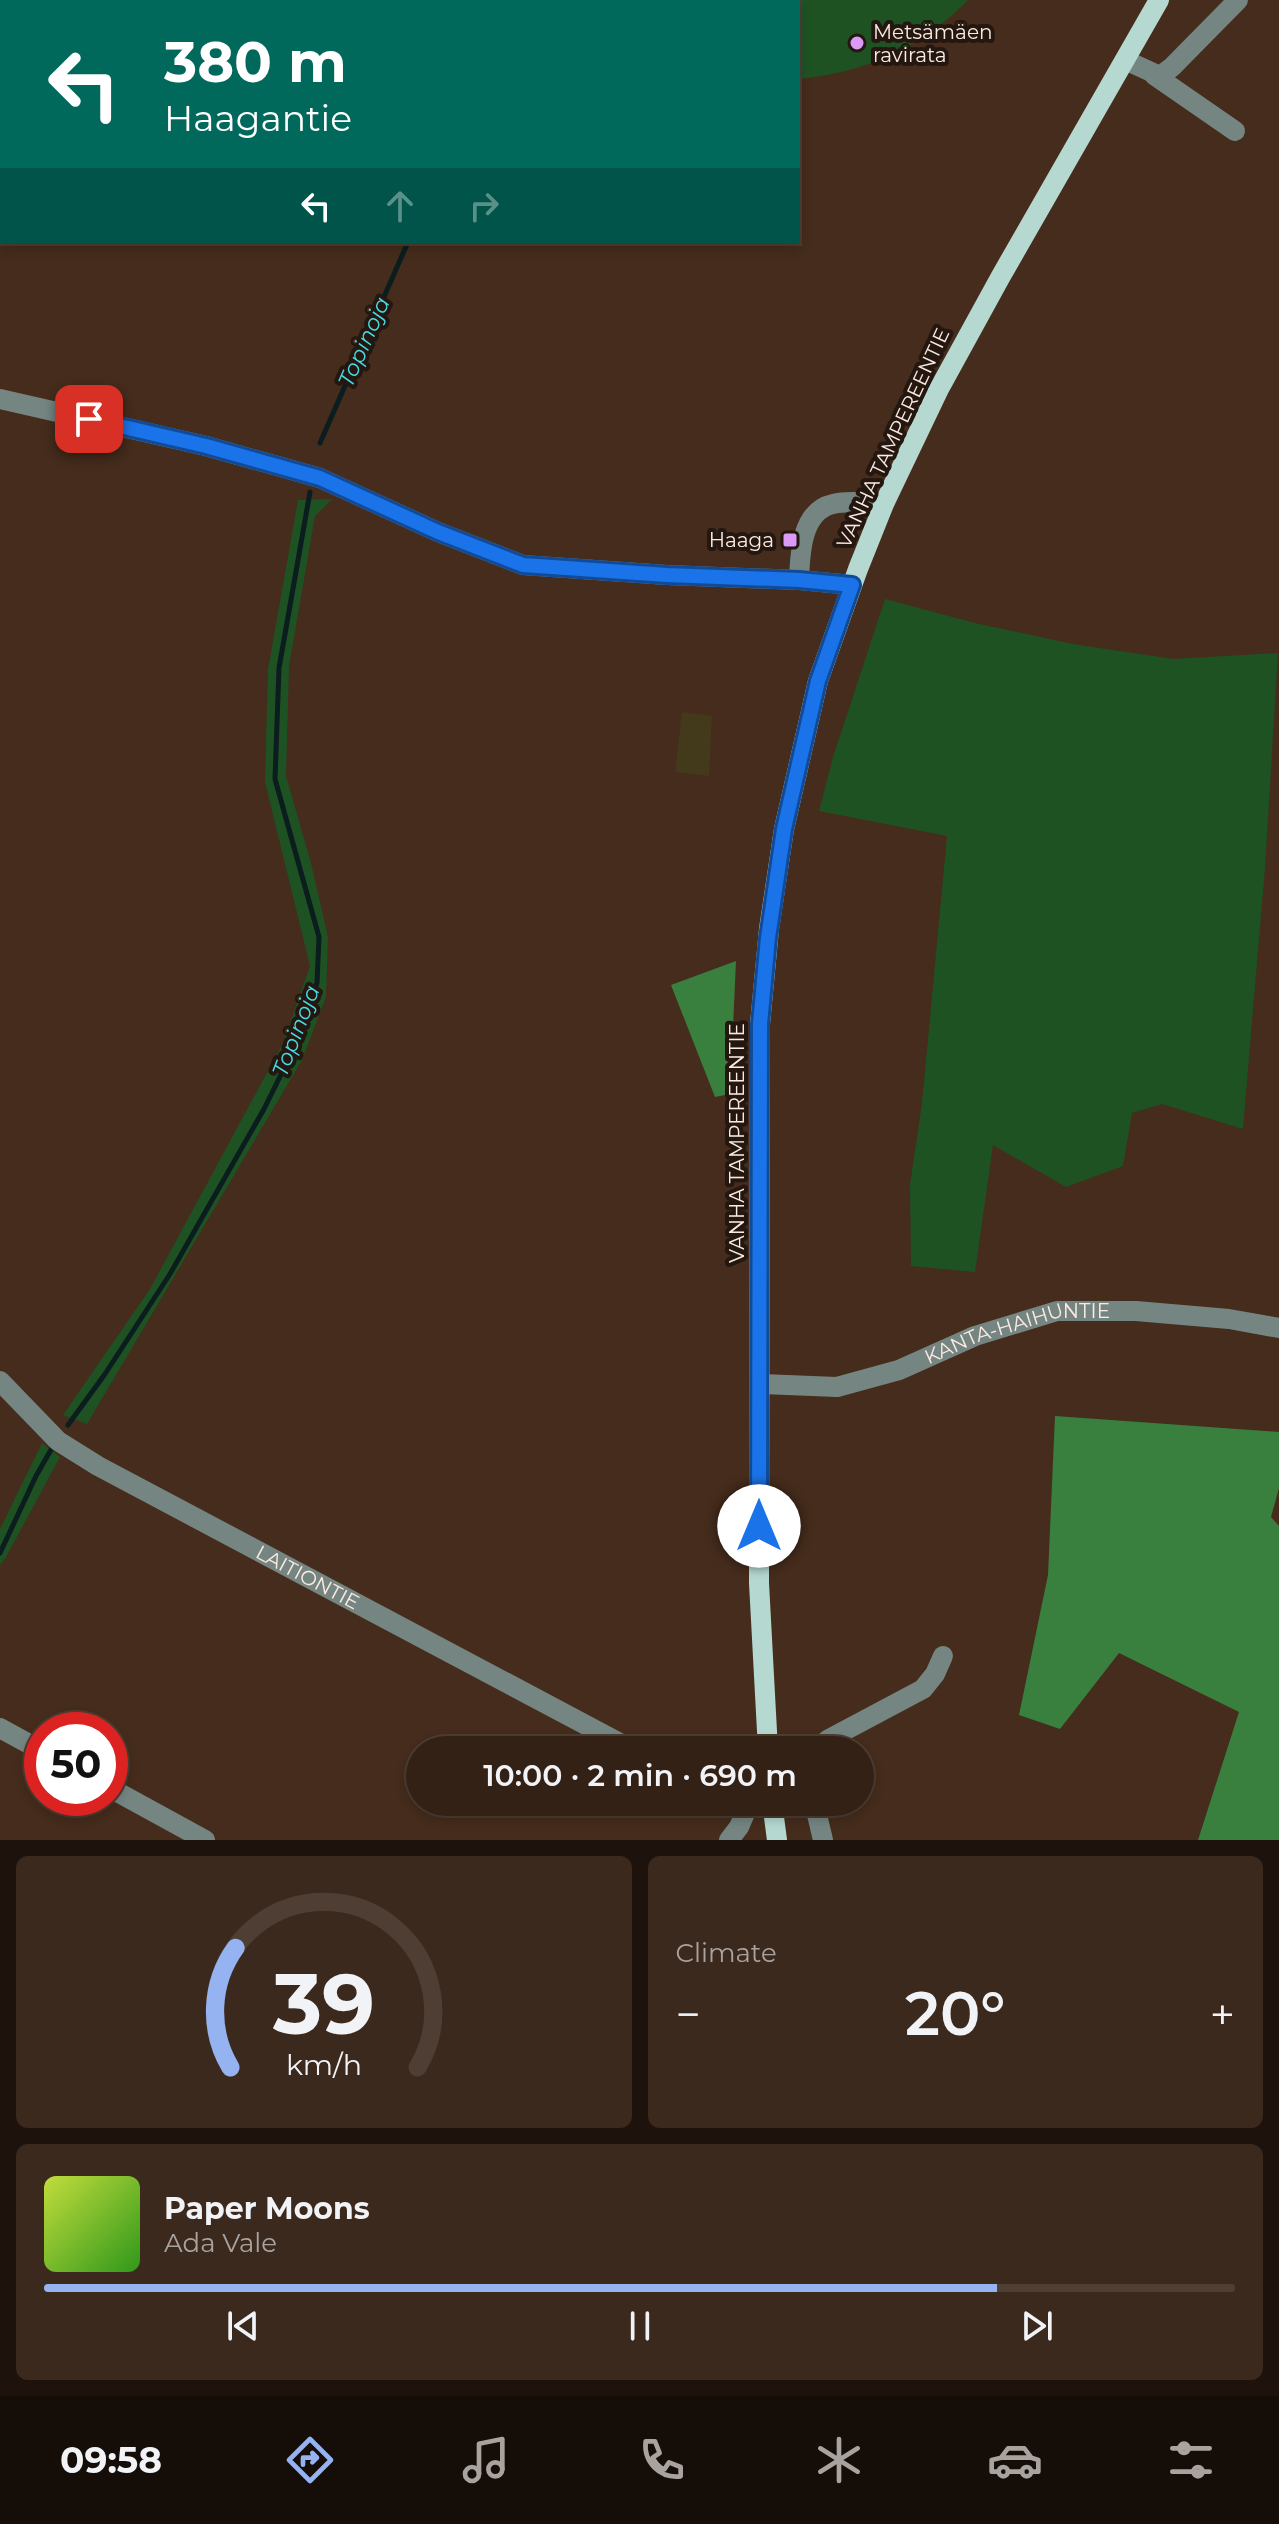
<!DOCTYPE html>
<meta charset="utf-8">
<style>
body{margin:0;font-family:Montserrat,sans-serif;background:#3c291e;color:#f1f3f6;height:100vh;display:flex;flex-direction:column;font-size:30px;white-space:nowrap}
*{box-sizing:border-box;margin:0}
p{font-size:26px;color:#a9a3a0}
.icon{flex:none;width:44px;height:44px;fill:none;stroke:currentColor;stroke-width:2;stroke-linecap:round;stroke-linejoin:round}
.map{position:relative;height:1840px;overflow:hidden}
.panel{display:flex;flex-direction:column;gap:16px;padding:16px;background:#1d120c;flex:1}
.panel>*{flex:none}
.banner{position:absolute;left:0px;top:0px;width:800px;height:244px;box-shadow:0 4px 12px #0003,0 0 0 2px #4e3e34;background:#00695c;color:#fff;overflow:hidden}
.speed{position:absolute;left:24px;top:1712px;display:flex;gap:16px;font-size:40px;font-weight:700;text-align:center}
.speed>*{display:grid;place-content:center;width:104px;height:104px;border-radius:50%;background:#342115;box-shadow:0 4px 12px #0003,0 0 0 2px #4e3e34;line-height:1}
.speed .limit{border:12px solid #d22;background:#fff;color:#111}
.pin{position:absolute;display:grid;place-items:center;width:68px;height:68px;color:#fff;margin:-34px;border-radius:16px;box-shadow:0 4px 12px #0006}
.me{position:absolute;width:88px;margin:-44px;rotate:0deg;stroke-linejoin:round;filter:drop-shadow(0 0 6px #0008)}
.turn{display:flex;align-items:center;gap:28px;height:168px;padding:0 32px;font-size:36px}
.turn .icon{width:104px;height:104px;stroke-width:2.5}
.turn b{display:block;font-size:56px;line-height:68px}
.lanes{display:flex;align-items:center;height:76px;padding:0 32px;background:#0003;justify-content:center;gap:40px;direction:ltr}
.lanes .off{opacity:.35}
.big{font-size:60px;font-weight:600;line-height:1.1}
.panel .tile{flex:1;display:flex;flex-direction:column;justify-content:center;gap:12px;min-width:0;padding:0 28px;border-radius:12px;background:#3c291e}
.panel .dial{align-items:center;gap:0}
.dial svg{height:208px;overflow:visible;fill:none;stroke:#4e3e34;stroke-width:7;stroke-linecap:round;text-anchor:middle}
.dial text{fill:#f1f3f6;stroke:none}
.song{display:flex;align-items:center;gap:24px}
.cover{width:96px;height:96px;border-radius:12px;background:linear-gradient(135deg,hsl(70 70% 55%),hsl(110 70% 35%))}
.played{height:8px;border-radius:4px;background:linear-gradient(90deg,#95b2f1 80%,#4e3e34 80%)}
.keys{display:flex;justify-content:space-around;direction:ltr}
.heat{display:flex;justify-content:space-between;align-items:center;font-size:44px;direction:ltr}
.panel .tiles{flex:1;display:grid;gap:16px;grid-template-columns:1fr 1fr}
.tile:last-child{grid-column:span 2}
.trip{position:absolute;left:406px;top:1736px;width:468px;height:80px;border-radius:40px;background:#342115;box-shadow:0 4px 12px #0003,0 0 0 2px #4e3e34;font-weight:600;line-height:80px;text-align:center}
.tab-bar{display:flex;height:128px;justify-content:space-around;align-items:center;background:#150d08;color:#a9a3a0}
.tab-bar .icon{width:56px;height:56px}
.tab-bar .on{color:#95b2f1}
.tab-bar b{font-size:36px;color:#f1f3f6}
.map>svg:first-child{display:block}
.green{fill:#1e5223}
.forest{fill:#39803e}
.sand{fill:#423a1a}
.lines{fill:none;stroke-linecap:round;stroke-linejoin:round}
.stream{stroke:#0b1d1e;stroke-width:5}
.minor{stroke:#758682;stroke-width:20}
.major{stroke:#b5d9d1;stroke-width:20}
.route-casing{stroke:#114b97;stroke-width:20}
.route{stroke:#1a73e8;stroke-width:14}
.poi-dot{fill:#db9af6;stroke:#231710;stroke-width:3}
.labels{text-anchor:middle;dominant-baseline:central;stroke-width:8;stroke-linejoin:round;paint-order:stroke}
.poi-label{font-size:20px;fill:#fbeae0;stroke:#231710;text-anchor:start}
.street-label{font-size:20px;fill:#fbeae0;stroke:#231710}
.water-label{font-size:22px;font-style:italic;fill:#48dbe5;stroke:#231710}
</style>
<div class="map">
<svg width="1279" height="1840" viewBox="0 0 1279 1840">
<rect width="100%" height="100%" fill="#452c1c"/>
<g class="green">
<path d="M582 0H968C921 48 864 73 798 79V2H585Z"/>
<path d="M332 499 315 516 289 666 286 776 311 863 328 937 326 997 302 1060 87 1424 63 1415 150 1289 283 1043 310 966 265 782 268 669 298 500Z"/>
<path d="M885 599 975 623 1073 644 1173 659 1278 653 1265 868 1243 1129 1162 1104 1132 1113 1123 1166 1066 1187 993 1145 975 1272 911 1266 910 1185 922 1103 947 836 819 811 833 757Z"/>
<path d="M42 1443 60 1457 6 1557 0 1565V1529Z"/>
</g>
<g class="forest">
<path d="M736 961 730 1094 715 1097 671 985Z"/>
<path d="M1055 1416 1279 1432V1488L1271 1517 1279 1526V1840H1198L1239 1712 1119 1653 1060 1729 1019 1715 1048 1575Z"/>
</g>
<path class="sand" d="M682 712 712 716 709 776 675 772Z"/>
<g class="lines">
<g class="stream">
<path d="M320 0V2"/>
<path d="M320 443 408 242"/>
<path d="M68 1425 105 1374 170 1274 264 1109 296 1044 317 983 319 937 275 779 279 668 310 492"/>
<path d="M0 1553 36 1476 52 1448"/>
</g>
<g class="minor">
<path d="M1125 60 1160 76 1172 67 1238 0"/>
<path d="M1154 75 1235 131"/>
<path d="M0 399 206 446 320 478 438 532 523 565 667 575 799 580 852 585"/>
<path d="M799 580C800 554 801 511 833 504 849 500 868 503 884 504"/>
<path id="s1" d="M0 1381 58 1441 98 1466 633 1750"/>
<path id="s2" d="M761 1384 837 1387 899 1370 975 1336 1057 1311H1136L1229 1319 1279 1328"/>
<path d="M0 1728 42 1751"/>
<path d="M814 1750 829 1739 923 1689 935 1674 943 1656"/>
<path d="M110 1788 205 1840"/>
<path d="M744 1802 772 1808 814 1804"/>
<path d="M814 1802 823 1840"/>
<path d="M729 1840 739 1827 749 1804"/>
</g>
<g class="major">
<path d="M768 1750 759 1583 760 1024 769 929 784 829 818 681 858 569 884 504 939 389 1001 276 1159 0"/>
<path d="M772 1802 777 1840"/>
</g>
</g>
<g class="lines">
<g class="route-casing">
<path id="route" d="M89 419 206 446 320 478 438 532 523 565 667 575 799 580 852 585 818 681 784 829 768 938 760 1024 759 1526"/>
</g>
<use href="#route" class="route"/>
</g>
<g class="poi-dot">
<circle cx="857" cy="43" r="8"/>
<rect x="782" y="532" width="16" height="16" rx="4"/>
</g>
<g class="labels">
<g class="poi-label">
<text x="873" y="32">Metsämäen<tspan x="873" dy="23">ravirata</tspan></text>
<text x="774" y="540" text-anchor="end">Haaga</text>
</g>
<g class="street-label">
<text transform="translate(893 438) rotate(-65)">VANHA TAMPEREENTIE</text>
<text transform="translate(737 1143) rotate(-90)">VANHA TAMPEREENTIE</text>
<text stroke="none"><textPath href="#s2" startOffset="266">KANTA-HAIHUNTIE</textPath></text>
<text stroke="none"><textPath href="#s1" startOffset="368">LAITIONTIE</textPath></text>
</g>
<g class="water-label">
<text transform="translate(364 342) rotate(-66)">Topinoja</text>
<text transform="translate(296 1031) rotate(-69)">Topinoja</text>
</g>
</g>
</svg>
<div class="speed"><div class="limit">50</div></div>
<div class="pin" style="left:89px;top:419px;background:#d93025"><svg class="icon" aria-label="arrive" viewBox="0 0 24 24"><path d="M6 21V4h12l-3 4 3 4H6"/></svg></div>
<svg class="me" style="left:759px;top:1526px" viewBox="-20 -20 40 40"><circle r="19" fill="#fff"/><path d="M0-13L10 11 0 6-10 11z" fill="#1a73e8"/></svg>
<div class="trip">10:00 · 2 min · 690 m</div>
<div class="banner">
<div class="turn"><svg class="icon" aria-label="left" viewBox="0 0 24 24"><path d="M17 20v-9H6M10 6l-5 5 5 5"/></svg><div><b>380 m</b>Haagantie</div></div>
<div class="lanes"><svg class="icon" aria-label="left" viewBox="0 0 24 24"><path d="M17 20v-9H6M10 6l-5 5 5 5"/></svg><svg class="icon off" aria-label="ahead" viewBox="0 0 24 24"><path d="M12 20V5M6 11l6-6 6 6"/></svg><svg class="icon off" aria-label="right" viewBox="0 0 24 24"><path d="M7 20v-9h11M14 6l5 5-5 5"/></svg></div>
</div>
</div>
<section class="panel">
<div class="tiles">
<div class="tile dial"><svg viewBox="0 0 100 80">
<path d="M14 69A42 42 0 1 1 86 69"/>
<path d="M14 69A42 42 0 0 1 16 23" stroke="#95b2f1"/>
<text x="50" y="56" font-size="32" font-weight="700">39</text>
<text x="50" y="72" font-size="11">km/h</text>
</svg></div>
<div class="tile"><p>Climate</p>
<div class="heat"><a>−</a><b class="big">20°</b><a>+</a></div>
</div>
<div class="tile">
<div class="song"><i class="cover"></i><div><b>Paper Moons</b><p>Ada Vale</p></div></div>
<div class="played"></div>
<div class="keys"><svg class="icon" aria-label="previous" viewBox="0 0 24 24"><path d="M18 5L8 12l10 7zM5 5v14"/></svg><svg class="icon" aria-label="pause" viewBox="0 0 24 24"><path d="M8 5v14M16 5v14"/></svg><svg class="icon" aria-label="next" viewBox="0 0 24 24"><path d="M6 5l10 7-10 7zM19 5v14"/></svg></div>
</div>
</div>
</section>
<nav class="tab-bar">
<b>09:58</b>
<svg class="icon on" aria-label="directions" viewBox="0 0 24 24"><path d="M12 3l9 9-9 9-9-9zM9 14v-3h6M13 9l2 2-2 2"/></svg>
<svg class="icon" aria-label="music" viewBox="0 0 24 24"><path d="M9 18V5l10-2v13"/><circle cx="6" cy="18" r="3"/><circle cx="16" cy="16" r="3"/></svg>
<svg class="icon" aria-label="phone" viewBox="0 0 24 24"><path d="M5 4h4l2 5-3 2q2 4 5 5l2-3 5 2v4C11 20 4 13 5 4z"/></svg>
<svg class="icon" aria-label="climate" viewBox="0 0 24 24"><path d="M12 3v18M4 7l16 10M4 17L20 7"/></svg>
<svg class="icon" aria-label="car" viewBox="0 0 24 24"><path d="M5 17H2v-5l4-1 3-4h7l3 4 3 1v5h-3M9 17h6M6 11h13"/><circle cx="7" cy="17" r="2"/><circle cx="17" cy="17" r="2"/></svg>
<svg class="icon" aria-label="filters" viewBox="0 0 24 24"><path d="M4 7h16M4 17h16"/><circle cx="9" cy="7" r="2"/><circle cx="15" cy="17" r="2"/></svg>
</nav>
